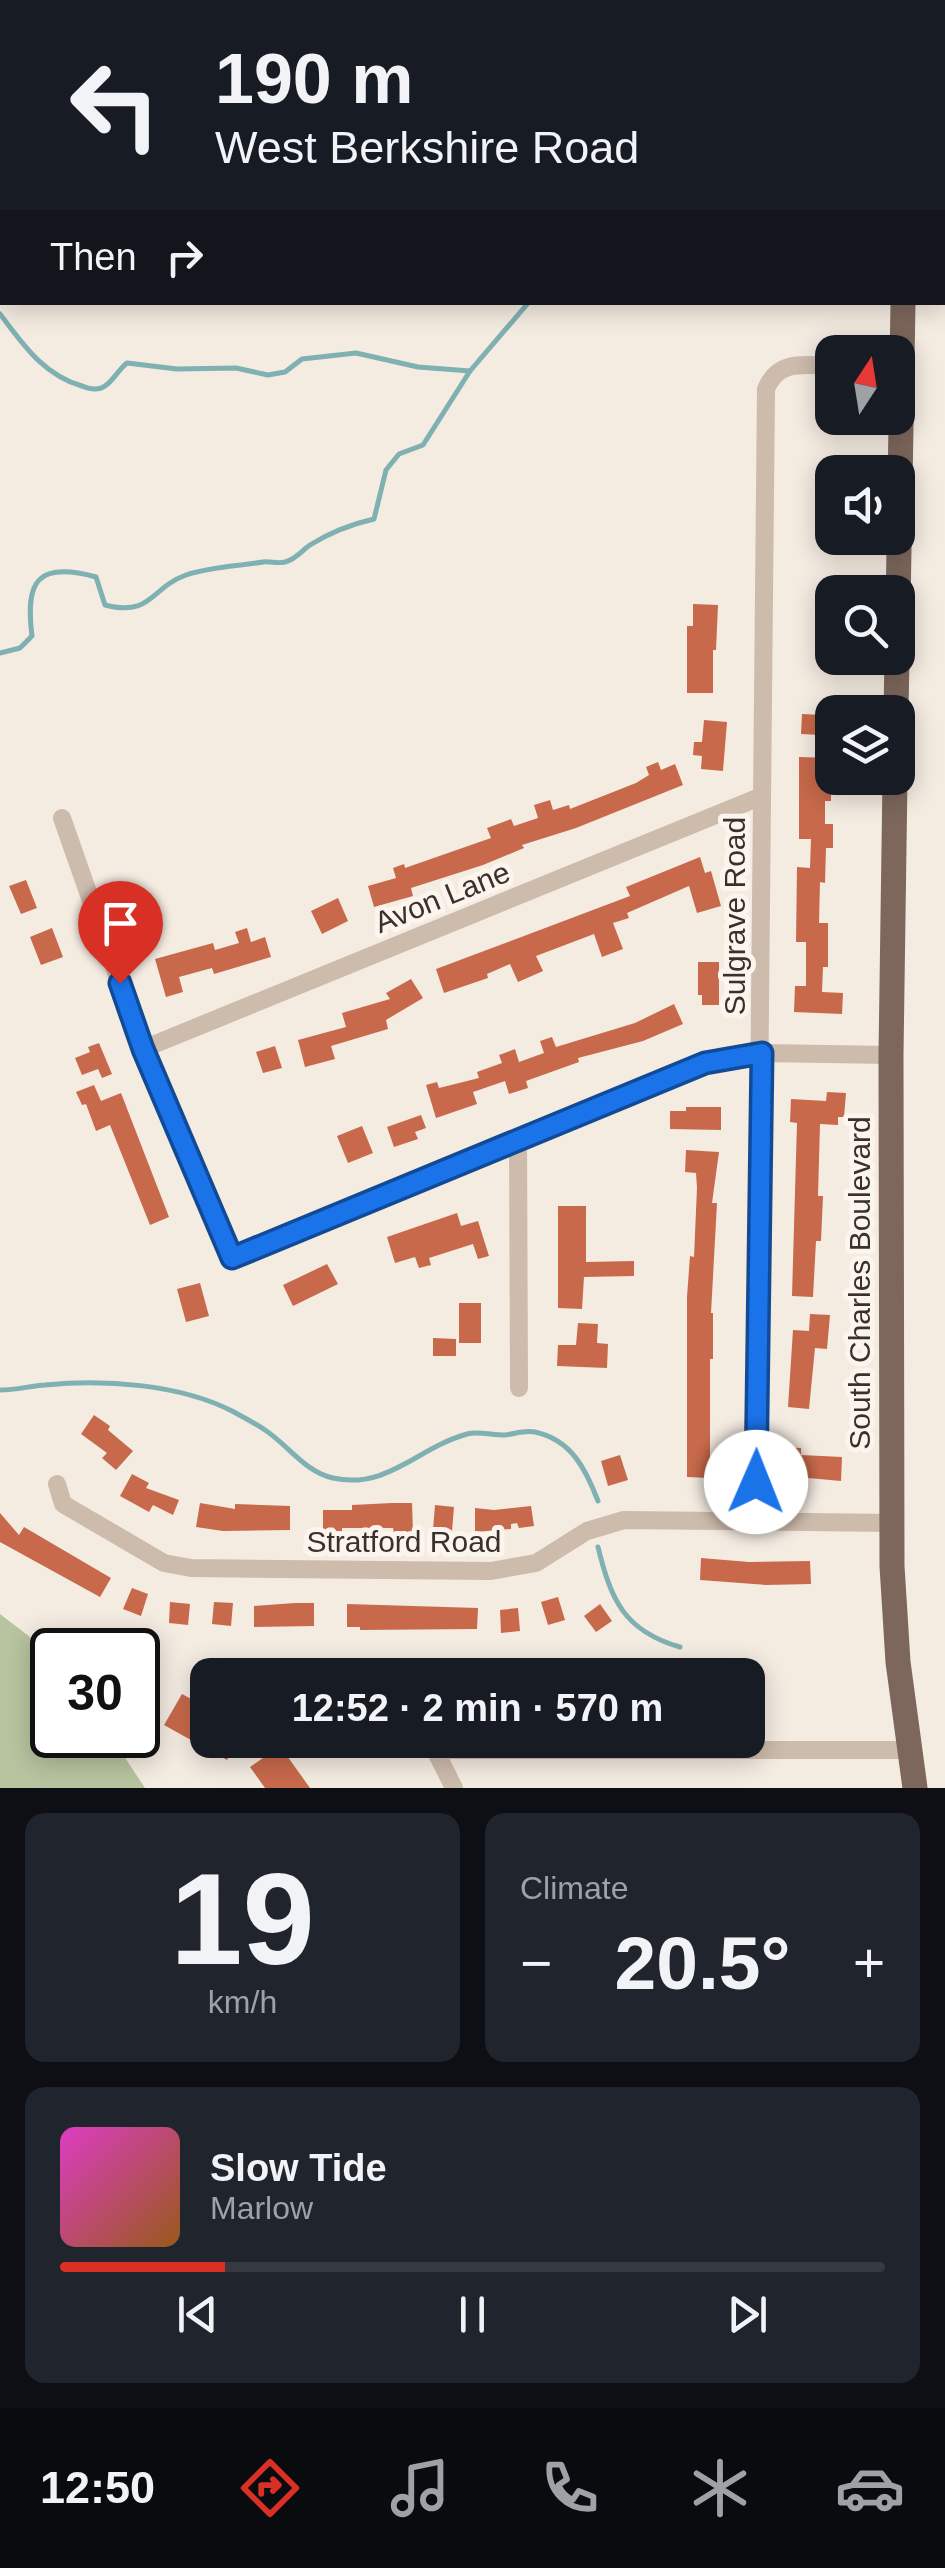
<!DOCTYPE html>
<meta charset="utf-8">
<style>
body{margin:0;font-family:Helvetica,sans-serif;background:#20242c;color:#f1f3f6;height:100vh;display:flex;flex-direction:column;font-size:38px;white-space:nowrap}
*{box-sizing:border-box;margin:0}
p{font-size:32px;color:#9ea1a6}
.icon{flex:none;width:55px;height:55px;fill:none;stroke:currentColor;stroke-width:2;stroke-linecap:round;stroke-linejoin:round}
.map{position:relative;height:1788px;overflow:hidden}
.panel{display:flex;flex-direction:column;gap:25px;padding:25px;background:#0d0f14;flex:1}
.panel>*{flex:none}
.hud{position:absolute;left:0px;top:0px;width:945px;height:305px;box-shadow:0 5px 25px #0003;background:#171b24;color:#f1f3f6;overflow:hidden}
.needle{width:65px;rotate:12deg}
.tools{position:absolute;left:815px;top:335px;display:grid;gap:20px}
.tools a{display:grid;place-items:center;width:100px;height:100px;border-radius:20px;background:#171b24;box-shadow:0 5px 25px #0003;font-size:50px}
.speed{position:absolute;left:30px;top:1628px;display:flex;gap:20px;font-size:50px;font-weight:700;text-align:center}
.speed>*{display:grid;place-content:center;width:130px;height:130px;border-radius:50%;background:#171b24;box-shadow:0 5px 25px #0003;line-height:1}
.speed .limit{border:5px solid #111;border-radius:15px;background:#fff;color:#111}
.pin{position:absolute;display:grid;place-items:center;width:85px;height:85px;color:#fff;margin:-102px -42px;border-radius:50% 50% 50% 0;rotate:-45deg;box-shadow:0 0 10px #0007}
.pin .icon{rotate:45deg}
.me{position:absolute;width:110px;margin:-55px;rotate:1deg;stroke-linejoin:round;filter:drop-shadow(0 0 8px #0008)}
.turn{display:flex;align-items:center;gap:35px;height:210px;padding:0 50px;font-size:45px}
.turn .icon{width:130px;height:130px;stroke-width:2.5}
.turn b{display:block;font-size:70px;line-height:85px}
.then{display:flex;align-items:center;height:95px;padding:0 50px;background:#0003;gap:20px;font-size:38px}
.big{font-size:75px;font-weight:600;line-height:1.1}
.panel .tile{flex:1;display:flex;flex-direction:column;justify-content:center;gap:15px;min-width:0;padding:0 35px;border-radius:20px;background:#20242c}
.panel .dial{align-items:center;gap:0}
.dial b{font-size:130px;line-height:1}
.song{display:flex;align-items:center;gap:30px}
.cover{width:120px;height:120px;border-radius:15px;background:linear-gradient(135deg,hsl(310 70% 55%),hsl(30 70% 35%))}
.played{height:10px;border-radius:5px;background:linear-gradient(90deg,#d93025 20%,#363941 20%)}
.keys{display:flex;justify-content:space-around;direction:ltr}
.heat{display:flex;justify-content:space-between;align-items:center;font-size:55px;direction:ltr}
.panel .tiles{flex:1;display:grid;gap:25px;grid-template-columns:1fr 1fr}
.tile:last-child{grid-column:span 2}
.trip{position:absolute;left:190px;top:1658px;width:575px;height:100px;border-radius:20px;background:#171b24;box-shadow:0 5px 25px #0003;font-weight:600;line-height:100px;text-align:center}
.tabs{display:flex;height:160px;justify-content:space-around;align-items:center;background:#090b0e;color:#9ea1a6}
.tabs .icon{width:70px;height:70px}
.tabs .selected{color:#d93025}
.tabs b{font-size:45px;color:#f1f3f6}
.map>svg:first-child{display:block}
.green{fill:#b8c4a0}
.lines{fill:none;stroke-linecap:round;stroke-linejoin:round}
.stream{stroke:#7fb0b2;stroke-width:5}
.building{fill:#c8694b}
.minor{stroke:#cdbbac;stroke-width:18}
.primary{stroke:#7d675c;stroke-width:25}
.route-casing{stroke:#114b97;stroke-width:25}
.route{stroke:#1a73e8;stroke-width:18}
.labels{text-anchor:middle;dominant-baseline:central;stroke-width:10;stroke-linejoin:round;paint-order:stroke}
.street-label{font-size:30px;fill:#3b302b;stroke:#fbf5ee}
</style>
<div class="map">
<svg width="945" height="1788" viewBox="0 0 945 1788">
<rect width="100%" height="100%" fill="#f4ebe1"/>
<path class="green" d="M0 1614 52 1654V1735H117L122 1753 145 1788H0Z"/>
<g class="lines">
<g class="stream">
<path d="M942 82 945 83"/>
<path d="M0 314C23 344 43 375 82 386 89 389 98 391 105 386 113 381 119 369 127 363L177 369 236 368 268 375 285 372 302 359 356 353 418 367 470 371"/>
<path d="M0 653 20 648 32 636C25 581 37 561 96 577L105 605C152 617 150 588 186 575 209 567 239 566 263 562 270 561 278 564 285 562 297 559 301 551 310 545 329 533 352 524 374 519L386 470 399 454 423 445 470 371 529 302"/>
<path d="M0 1390C16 1390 30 1386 45 1385 103 1379 179 1384 232 1411 243 1417 255 1423 265 1430 288 1445 305 1472 333 1478 387 1490 417 1448 467 1434 478 1431 492 1435 505 1435 514 1434 525 1430 535 1432 572 1440 586 1470 598 1501"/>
<path d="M598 1547C611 1600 624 1631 680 1647"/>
</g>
</g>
<g class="building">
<path d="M693 604 718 605 716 650H713V693H687V626H693Z"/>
<path d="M802 714 823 715 821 735 801 734Z"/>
<path d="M704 720 727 722 723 771 701 769 702 756 693 755 694 742H702Z"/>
<path d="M799 757 831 758V801H825V824H833V848H826L825 883 820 882 819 923H828V967H823L822 992 843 993 842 1014 794 1012 795 986H806V942H796L797 867 810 868 811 839H799Z"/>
<path d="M658 762 661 770 675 764 683 785 576 828 522 845 524 848 483 865 411 888 413 896 374 907 368 886 396 878 393 868 404 864 405 868 491 838 487 828 511 819 514 826 538 818 534 805 550 800 553 810 569 805 570 809 636 783 649 775 646 767Z"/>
<path d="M700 857 705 873 711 871 721 906 697 913 689 886 627 913 629 918 613 923 623 949 602 957 594 934 536 956 543 971 518 982 510 964 487 974 488 978 444 993 436 969 630 896 626 887Z"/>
<path d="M26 880 37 908 21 914 9 886Z"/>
<path d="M338 898 348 921 322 934 311 911Z"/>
<path d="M52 928 63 957 41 965 30 937Z"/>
<path d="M247 928 251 942 265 937 271 957 214 974 212 968 179 977 183 992 166 997 155 959 213 943 215 950 239 943 235 932Z"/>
<path d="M698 962H719V1005H702V995H698Z"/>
<path d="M411 979 423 998 386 1020 388 1029 331 1046 335 1059 305 1067 298 1040 346 1027 342 1013 390 999 386 993Z"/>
<path d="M674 1004 683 1024 643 1041 578 1058 579 1062 526 1081 528 1088 509 1094 505 1081 473 1092 477 1104 436 1118 426 1085 437 1082 439 1088 479 1078 477 1072 502 1063 499 1055 515 1049 519 1062 544 1053 540 1041 552 1037 556 1047 635 1023Z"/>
<path d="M99 1043 112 1074 102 1078 98 1069 82 1075 75 1058 90 1052 88 1047Z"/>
<path d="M275 1046 282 1068 263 1073 256 1052Z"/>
<path d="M94 1085 101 1101 121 1093 169 1217 150 1225 110 1125 96 1131 86 1104 82 1105 76 1092Z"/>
<path d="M827 1092 846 1093 844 1117H838V1125L820 1124 818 1196H823L821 1241H816L813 1297 792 1296 797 1123 790 1122 791 1099 826 1101Z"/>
<path d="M686 1107H721V1130L670 1129V1111H686Z"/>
<path d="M421 1115 426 1128 415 1132 418 1139 394 1147 387 1127Z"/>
<path d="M362 1126 373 1153 348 1163 337 1136Z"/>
<path d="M686 1150 719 1152 712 1203H717L711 1313H713V1359H710V1478L687 1477V1297L690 1256 694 1257 697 1188 696 1173 685 1172Z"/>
<path d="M558 1206H586V1262L634 1261V1276L584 1277 582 1309 558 1308Z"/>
<path d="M457 1213 461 1226 478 1221 489 1256 478 1259 473 1244 429 1258 431 1265 419 1268 415 1257 395 1263 387 1237Z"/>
<path d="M327 1264 338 1284 293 1306 283 1285Z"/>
<path d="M200 1283 209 1316 186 1322 177 1289Z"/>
<rect x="459" y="1303" width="22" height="40"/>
<path d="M810 1314 830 1315 827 1349 815 1348 809 1409 788 1407 793 1330 809 1331Z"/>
<path d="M578 1323 598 1324 597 1343 608 1344 607 1368 557 1366 558 1345H576Z"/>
<path d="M433 1338 456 1339V1356H433Z"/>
<path d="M94 1415 110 1426 108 1430 133 1451 116 1470 102 1458 107 1453 81 1434Z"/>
<path d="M776 1447 801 1448V1455L842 1457 841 1481 775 1475Z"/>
<path d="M620 1455 628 1480 608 1486 601 1461Z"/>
<path d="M132 1474 149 1483 146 1488 179 1500 173 1515 153 1505 149 1512 120 1496Z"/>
<path d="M200 1503 235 1509V1504L290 1506V1530L223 1531 196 1527Z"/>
<path d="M392 1503H412L413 1532 394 1533 393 1528H342V1532H323V1510H352V1505Z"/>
<path d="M435 1505 454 1507 452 1531 433 1530Z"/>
<path d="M531 1506 534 1526 519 1528 517 1523 511 1524V1529L475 1532V1508L494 1510Z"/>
<path d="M0 1513 19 1535 24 1527 111 1578 100 1597 0 1542Z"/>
<path d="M701 1558 749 1562 810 1561 811 1584 766 1585 700 1580Z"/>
<path d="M132 1588 148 1594 141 1616 123 1609Z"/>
<path d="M558 1597 565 1620 548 1625 541 1602Z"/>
<path d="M170 1602 190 1604 188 1625 169 1623Z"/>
<path d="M214 1602 233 1603 231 1626 212 1624Z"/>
<path d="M295 1603H314V1626L254 1627V1606Z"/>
<path d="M347 1604 478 1608 477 1629 360 1630V1627H347Z"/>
<path d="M600 1604 612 1621 596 1632 584 1616Z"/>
<path d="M518 1608 520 1631 501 1633 500 1610Z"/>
<path d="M182 1694 208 1708V1740H238L227 1760 164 1725Z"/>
<path d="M280 1746 310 1788H265L250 1767Z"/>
</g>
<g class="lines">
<g class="minor">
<path d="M847 0 873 2"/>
<path d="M27 2 28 0"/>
<path d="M735 2 742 0"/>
<path d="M0 63 2 57"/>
<path d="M0 155 2 156"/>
<path d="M942 266H945"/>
<path d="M62 818 143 1049 232 1258 705 1063 762 1053 891 1055"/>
<path d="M143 1049 762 796"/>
<path d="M518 1139 519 1388"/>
<path d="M57 1484 63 1504 164 1563 191 1568 491 1571 536 1563 587 1531 624 1520 892 1523"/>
<path d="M755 1521 766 389C778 359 805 365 832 366"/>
<path d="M454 1788 435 1750H909"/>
</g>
<g class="primary">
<path d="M908 2V0"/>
<path d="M898 610 903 302"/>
<path d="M896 712 897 658"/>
<path d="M895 778 891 1055 892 1566 898 1662 915 1788"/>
</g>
</g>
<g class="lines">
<g class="route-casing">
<path id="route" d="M120 983 143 1049 232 1258 705 1063 762 1053 756 1482"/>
</g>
<use href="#route" class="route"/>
</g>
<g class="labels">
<g class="street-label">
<text transform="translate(442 897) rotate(-22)">Avon Lane</text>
<text transform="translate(734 916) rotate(-90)">Sulgrave Road</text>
<text transform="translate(859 1283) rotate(-90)">South Charles Boulevard</text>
<text x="404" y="1541">Stratford Road</text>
</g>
</g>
</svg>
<div class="tools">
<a><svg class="needle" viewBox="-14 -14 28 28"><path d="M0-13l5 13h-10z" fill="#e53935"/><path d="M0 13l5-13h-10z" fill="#9ea1a6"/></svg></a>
<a><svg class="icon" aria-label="sound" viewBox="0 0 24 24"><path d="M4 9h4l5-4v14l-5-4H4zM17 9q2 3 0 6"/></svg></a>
<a><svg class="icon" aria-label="search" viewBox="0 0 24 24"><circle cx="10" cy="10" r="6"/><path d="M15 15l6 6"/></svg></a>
<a><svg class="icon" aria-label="layers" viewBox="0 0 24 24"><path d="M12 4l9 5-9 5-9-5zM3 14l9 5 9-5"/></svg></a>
</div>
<div class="speed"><div class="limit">30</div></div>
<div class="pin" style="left:120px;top:983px;background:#d93025"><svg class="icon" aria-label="arrive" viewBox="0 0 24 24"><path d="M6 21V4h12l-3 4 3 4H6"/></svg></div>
<svg class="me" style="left:756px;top:1482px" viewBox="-20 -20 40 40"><circle r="19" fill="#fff"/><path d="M0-13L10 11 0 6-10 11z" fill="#1a73e8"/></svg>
<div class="trip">12:52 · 2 min · 570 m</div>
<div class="hud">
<div class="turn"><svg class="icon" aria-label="left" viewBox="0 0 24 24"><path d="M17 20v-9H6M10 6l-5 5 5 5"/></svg><div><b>190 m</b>West Berkshire Road</div></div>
<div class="then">Then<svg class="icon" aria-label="right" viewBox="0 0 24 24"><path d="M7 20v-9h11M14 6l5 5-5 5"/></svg></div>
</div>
</div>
<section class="panel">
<div class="tiles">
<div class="tile dial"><b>19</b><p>km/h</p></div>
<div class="tile"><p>Climate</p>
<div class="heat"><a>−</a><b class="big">20.5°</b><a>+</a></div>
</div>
<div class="tile">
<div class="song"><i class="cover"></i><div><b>Slow Tide</b><p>Marlow</p></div></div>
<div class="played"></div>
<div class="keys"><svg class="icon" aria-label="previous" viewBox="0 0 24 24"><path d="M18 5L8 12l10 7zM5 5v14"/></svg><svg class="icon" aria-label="pause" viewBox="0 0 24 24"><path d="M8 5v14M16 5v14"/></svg><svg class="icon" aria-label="next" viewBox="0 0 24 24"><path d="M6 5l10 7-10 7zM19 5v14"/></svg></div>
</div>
</div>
</section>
<nav class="tabs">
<b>12:50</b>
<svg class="icon selected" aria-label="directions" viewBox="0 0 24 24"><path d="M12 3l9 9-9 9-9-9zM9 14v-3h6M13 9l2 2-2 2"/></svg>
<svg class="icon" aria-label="music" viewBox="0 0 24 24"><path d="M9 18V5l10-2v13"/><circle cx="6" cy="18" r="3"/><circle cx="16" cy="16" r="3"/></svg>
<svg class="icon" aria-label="phone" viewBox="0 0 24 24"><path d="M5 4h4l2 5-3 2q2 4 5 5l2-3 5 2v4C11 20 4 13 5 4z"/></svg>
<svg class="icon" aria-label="climate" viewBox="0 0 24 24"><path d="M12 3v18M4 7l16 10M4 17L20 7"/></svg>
<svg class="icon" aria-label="car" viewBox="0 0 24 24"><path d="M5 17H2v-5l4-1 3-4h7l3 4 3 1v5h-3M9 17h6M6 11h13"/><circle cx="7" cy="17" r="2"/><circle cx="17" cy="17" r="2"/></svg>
</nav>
